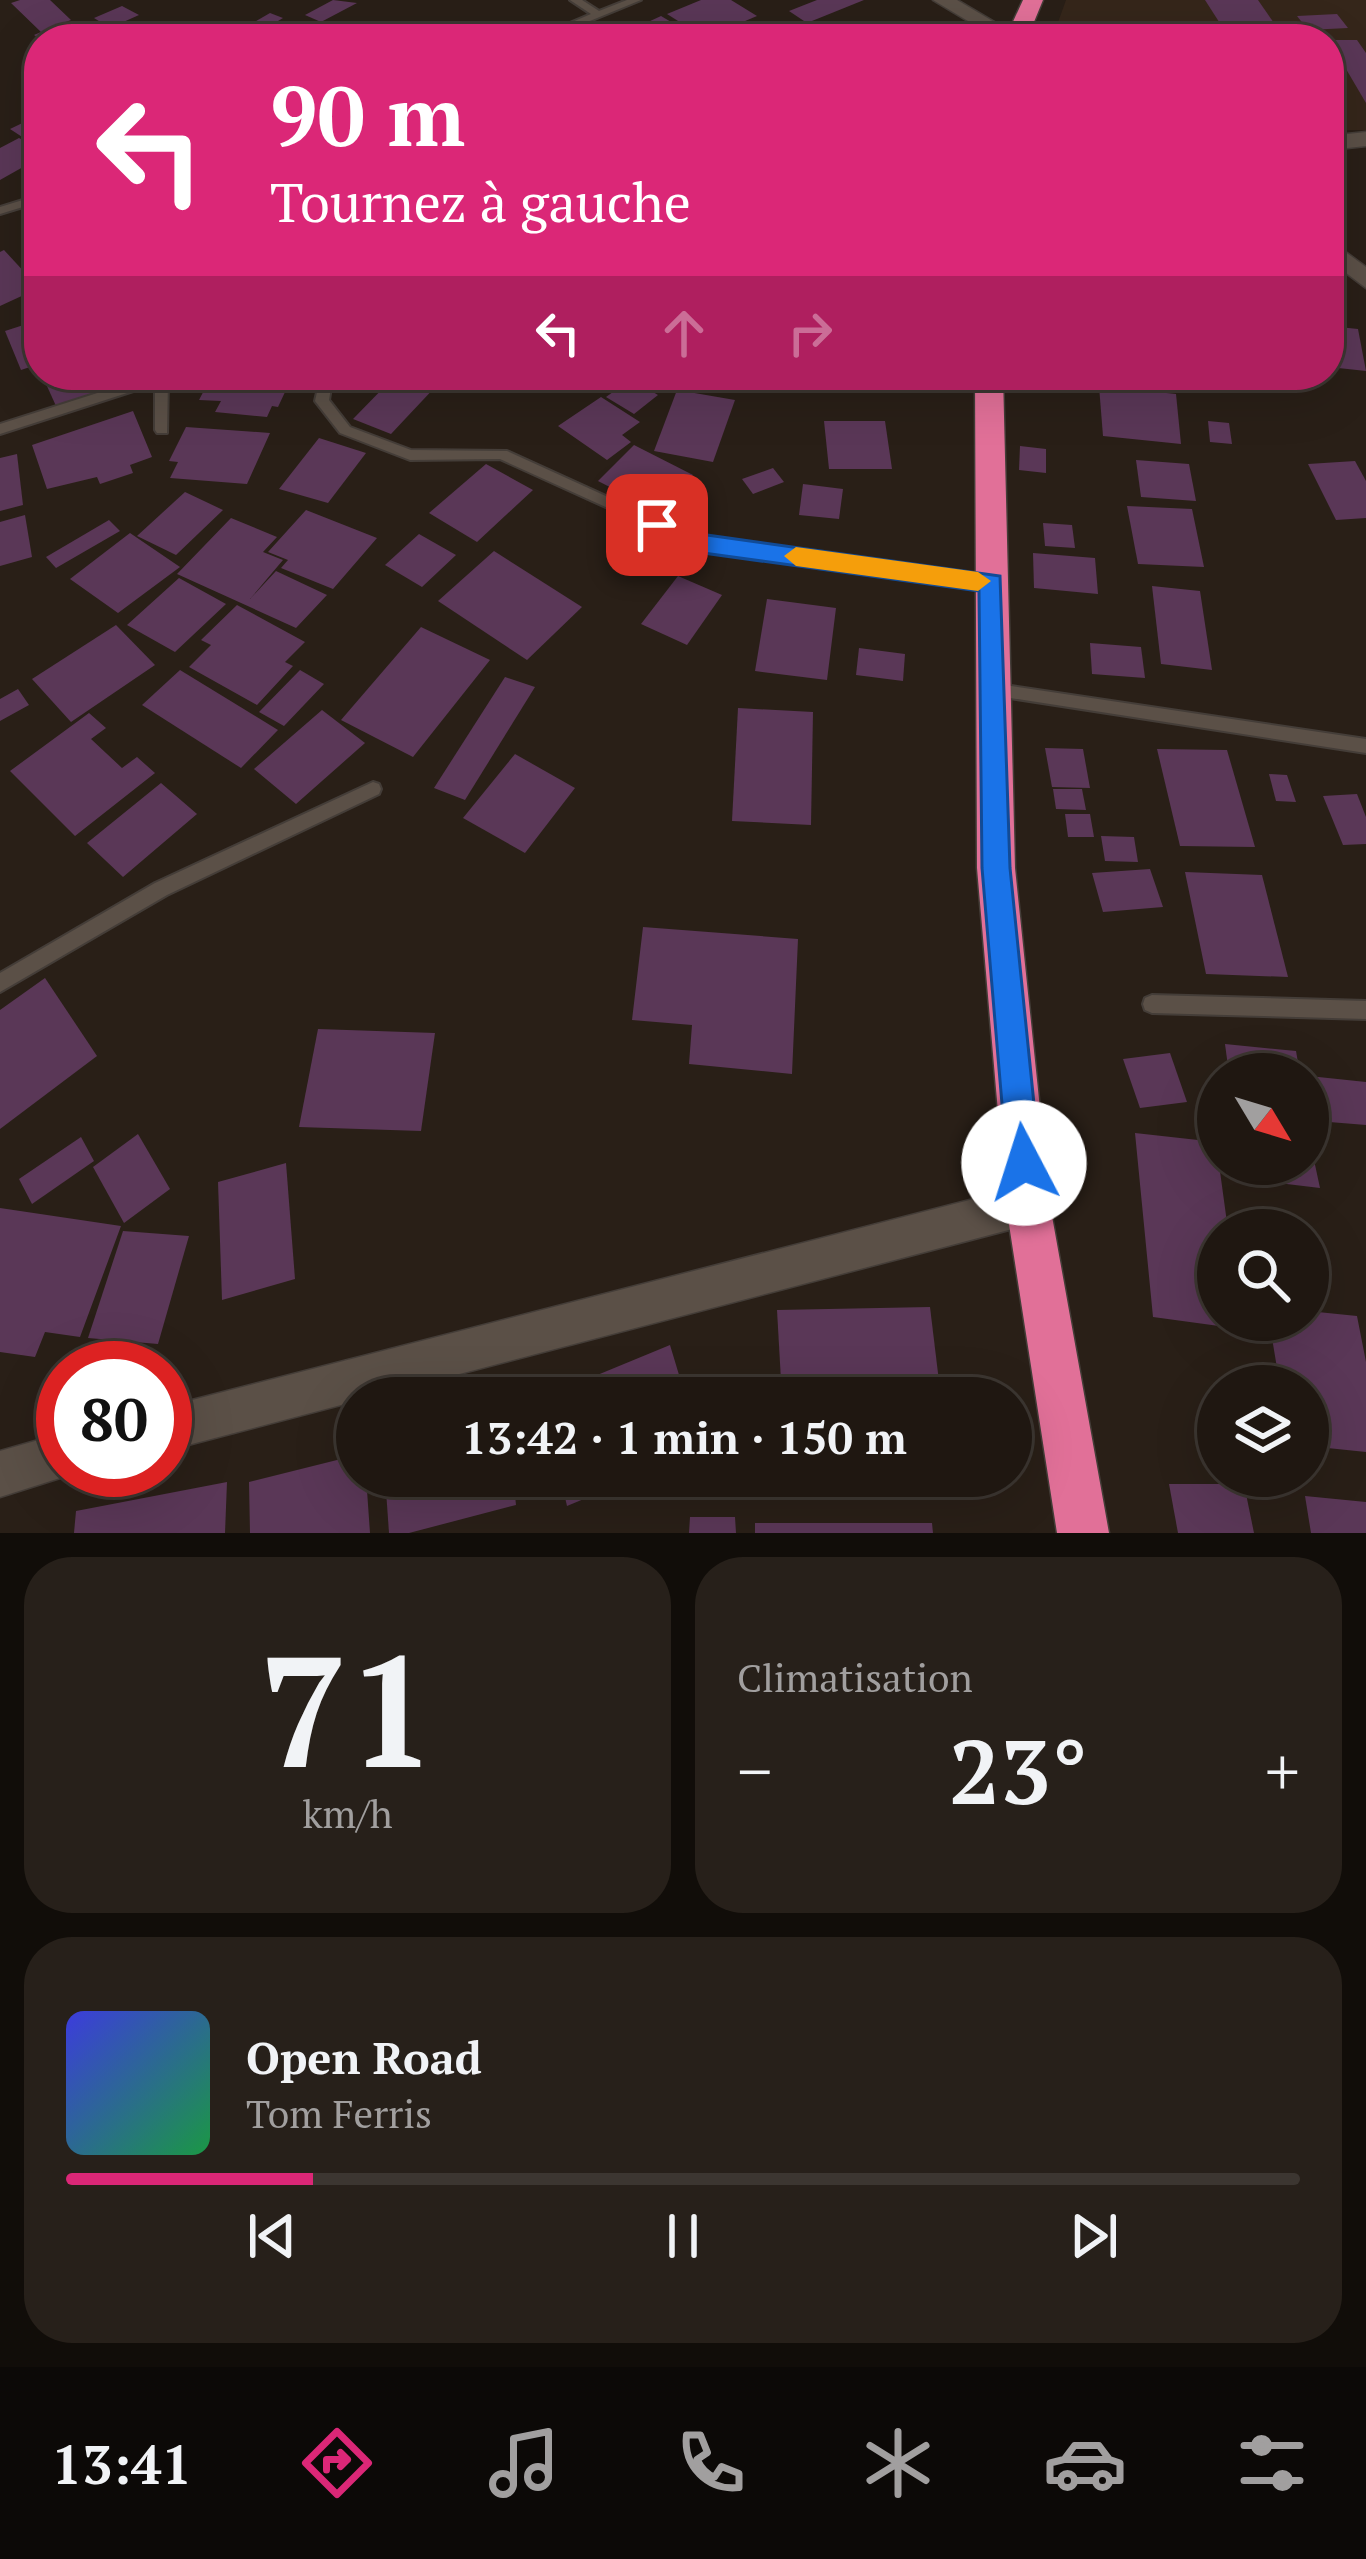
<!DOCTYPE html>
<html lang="fr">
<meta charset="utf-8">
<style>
body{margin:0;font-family:"PT Serif",serif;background:#27201a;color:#f1f3f6;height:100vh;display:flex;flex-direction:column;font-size:45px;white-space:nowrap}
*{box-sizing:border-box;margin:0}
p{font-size:39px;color:#a19f9f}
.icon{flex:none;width:66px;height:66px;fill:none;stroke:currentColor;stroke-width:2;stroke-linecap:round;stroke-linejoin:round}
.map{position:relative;height:1533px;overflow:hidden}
.drawer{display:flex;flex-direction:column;gap:24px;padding:24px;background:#110d09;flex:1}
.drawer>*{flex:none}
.hud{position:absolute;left:24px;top:24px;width:1320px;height:366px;border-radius:48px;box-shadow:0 12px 48px #0002,0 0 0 3px #3c3631;background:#db2777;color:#fff;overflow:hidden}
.needle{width:78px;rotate:128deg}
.controls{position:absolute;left:1197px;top:1053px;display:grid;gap:24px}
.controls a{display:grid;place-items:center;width:132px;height:132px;border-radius:50%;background:#1f1711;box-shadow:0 12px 48px #0002,0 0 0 3px #3c3631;font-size:60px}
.speed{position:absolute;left:36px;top:1341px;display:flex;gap:24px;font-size:60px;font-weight:700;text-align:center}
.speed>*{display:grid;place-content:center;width:156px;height:156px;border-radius:50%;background:#1f1711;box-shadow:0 12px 48px #0002,0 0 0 3px #3c3631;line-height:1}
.speed .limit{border:18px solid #d22;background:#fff;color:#111}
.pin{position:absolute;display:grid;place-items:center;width:102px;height:102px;color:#fff;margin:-51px;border-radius:24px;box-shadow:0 6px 18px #0006}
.me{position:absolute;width:132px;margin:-66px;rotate:355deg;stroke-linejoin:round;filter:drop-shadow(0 0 9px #0008)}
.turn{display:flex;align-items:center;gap:42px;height:252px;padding:0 48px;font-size:54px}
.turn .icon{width:156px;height:156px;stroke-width:2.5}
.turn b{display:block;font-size:84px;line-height:102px}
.lanes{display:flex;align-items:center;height:114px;padding:0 48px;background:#0003;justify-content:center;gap:60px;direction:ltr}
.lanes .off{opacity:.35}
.big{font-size:90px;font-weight:600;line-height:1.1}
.drawer .card{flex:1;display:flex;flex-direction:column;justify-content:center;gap:18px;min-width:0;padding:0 42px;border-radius:48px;background:#27201a}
.drawer .dial{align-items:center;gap:0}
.dial b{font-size:156px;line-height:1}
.song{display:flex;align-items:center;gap:36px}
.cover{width:144px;height:144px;border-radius:18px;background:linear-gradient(135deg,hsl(240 70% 55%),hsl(140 70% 35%))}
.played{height:12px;border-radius:6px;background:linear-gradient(90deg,#db2777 20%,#3c3631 20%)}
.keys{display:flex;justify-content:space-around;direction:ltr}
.heat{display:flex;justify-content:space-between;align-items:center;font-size:66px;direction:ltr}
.drawer .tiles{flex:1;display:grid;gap:24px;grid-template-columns:1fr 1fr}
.card:last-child{grid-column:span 2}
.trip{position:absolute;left:336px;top:1377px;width:696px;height:120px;border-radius:60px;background:#1f1711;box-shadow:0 12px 48px #0002,0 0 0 3px #3c3631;font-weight:600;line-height:120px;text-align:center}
.tabs{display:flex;height:192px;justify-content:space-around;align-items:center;background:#0c0907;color:#a19f9f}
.tabs .icon{width:84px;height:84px}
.tabs .current{color:#db2777}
.tabs b{font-size:54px;color:#f1f3f6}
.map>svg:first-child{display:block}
.built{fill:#35261a}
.building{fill:#5a3757}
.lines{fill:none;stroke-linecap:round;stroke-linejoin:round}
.lane-casing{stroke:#443d38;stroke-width:4}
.street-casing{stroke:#443d38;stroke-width:3}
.highway-casing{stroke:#443d38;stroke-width:3}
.lane{fill:#5b5047;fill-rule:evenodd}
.street{fill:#5b5047;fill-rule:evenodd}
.highway{fill:#e17098;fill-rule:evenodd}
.route{fill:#1a73e8;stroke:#114b97;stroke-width:3}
.slow{fill:#f59e0b}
</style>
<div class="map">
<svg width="1366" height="1533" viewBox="0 0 1366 1533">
<rect width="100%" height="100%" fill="#291f17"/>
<path class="built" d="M1066 0H1366V130H1329V39H1052Z"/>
<g class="building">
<path d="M20 0H50L71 20 53 27 62 32 40 39 34 35 41 32 11 3Z"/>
<path d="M333 0 357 3 321 22 305 15Z"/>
<path d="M701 0H731L757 16 705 38 667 14Z"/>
<path d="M817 0H864L807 23 789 11Z"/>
<path d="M1205 0H1258L1285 39H1230Z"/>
<path d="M122 6 139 15 110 28 94 18Z"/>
<path d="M270 13 283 18 248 39 235 33Z"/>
<path d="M1337 14 1348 28 1308 30 1297 16Z"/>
<path d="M661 16 688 32 675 38 648 22Z"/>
<path d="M91 22 112 35 52 39Z"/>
<path d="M484 22 503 36 438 39V38Z"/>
<path d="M644 22 670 39H629L619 32Z"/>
<path d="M1329 40H1357L1366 53V103Z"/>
<path d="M39 115V148L10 129Z"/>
<path d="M19 138 39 149V158L0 180V148Z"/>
<path d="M4 250 39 288 0 306V252Z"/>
<path d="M39 320V364L21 370 5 331Z"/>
<path d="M1329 326 1358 329 1366 371 1329 367Z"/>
<path d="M42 375H141V376L56 406Z"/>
<path d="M212 375H293L278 407 272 406 267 417 215 412 221 401 199 400Z"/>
<path d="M396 375 437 385 391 434 353 419Z"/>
<path d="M631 379 658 395 634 414 606 397Z"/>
<path d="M1099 386 1176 394 1181 444 1103 436Z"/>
<path d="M677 390 735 400 713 462 654 451Z"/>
<path d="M601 397 640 422 622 435 631 442 607 460 558 426Z"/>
<path d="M133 411 152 457 130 465 133 473 100 484 97 477 47 489 32 445Z"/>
<path d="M824 421H885L892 469H829Z"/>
<path d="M1208 421 1229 423 1232 444 1210 442Z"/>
<path d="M186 427 270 433 247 484 170 478 178 462 169 461Z"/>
<path d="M319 438 366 453 328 503 279 489Z"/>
<path d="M634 445 693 475 678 490 663 483 643 504 598 481Z"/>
<path d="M1020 446 1046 449V473L1019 470Z"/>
<path d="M17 454 23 505 0 511V458Z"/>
<path d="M1136 460 1189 464 1196 501 1141 497Z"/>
<path d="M1355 461 1366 481V518L1336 520 1308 464Z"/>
<path d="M486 464 533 490 477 542 429 513Z"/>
<path d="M773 468 784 482 753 494 742 479Z"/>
<path d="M803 484 843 489 839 519 799 515Z"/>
<path d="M185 492 223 510 176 555 137 536Z"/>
<path d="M1127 506 1192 509 1204 567 1138 564Z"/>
<path d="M306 510 377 538 333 589 281 568 288 560 268 552Z"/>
<path d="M25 515 32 557 0 566V522Z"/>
<path d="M231 518 277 537 263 552 283 560 250 599 276 571 327 595 296 628 177 574Z"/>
<path d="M109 520 120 531 56 568 46 557Z"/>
<path d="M1043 523 1072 525 1075 548 1045 546Z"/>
<path d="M130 533 180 567 118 613 70 579Z"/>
<path d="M419 534 456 555 422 587 385 565Z"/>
<path d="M494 551 582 607 527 660 438 601Z"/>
<path d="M1033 553 1095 558 1098 594 1034 588Z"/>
<path d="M678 576 722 595 687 645 641 624Z"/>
<path d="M179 578 226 604 175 652 127 625Z"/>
<path d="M1152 586 1200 591 1212 670 1161 664Z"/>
<path d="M767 599 836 608 827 680 755 671Z"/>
<path d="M237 605 305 642 285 662 293 666 257 705 189 667 211 645 201 640Z"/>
<path d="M116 625 155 665 71 722 32 679Z"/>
<path d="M421 627 490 660 413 757 341 720Z"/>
<path d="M1090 643 1141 647 1145 678 1092 674Z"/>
<path d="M859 648 905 654 903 681 856 675Z"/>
<path d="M180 670 278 730 241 768 142 705Z"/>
<path d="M300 670 324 684 284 726 259 712Z"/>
<path d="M505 677 535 687 465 800 434 788Z"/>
<path d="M18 689 29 705 0 721V699Z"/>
<path d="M738 708 813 712 811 825 732 821Z"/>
<path d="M322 710 365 743 296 804 254 769Z"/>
<path d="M89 713 106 728 91 739 122 768 137 757 155 773 75 836 10 771Z"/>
<path d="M1045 748 1083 749 1090 788 1052 787Z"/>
<path d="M1157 749 1227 750 1255 847 1180 846Z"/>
<path d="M515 754 575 788 525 853 463 818Z"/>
<path d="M1269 774 1287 775 1296 802 1276 801Z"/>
<path d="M161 783 197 814 123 877 87 843Z"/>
<path d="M1053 789H1082L1086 810 1056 809Z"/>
<path d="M1357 794 1366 817V844L1343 845 1323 796Z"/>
<path d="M1065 814H1090L1094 837H1068Z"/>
<path d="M1101 836 1134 837 1138 862 1105 861Z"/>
<path d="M1150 869 1163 907 1103 912 1092 873Z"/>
<path d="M1185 872 1262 875 1288 977 1206 974Z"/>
<path d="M643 927 798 939 792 1074 689 1064 692 1025 632 1020Z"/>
<path d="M45 978 97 1056 0 1129V1010Z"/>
<path d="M318 1029 435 1033 421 1131 299 1127Z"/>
<path d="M1225 1044 1296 1051 1300 1074H1229Z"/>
<path d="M1170 1053 1187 1102 1140 1108 1123 1059Z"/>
<path d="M1309 1076 1366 1082V1125L1317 1121Z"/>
<path d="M1308 1132 1320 1188 1244 1179 1242 1164H1308Z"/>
<path d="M1135 1133 1216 1142 1228 1230H1218V1320H1240L1241 1329 1153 1317Z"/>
<path d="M138 1134 170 1189 124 1223 93 1167Z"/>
<path d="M81 1137 94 1161 32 1204 19 1179Z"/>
<path d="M286 1163 295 1279 222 1300 218 1182Z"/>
<path d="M0 1208 121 1226 80 1337 45 1332 35 1357 0 1352Z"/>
<path d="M123 1231 189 1236 158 1344 88 1338Z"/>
<path d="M930 1307 941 1398H782L777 1310Z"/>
<path d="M1308 1311 1357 1316 1366 1362V1452L1308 1446V1386H1280L1269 1320H1308Z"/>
<path d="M670 1345 686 1398H565L592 1387 590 1378Z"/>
<path d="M357 1455V1476H366L370 1533H250L249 1482Z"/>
<path d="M385 1476H513L516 1505 409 1533H389Z"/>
<path d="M560 1476H639L567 1506Z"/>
<path d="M787 1476H950L952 1491 788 1496Z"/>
<path d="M227 1482 225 1533H74L76 1511Z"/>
<path d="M1169 1484H1244L1254 1533H1178Z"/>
<path d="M1305 1496 1366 1502V1533H1311Z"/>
<path d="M690 1517H735L736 1533H689Z"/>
<path d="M755 1523H932L933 1533H755Z"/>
</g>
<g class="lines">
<g class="lane-casing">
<g id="lane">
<path d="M570 0H582L599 11 627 0H641L546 39H532L591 14Z"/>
<path d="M39 195V202L0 214V207Z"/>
<path d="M154 375H174L168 380 167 433H157L155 430V384L0 434V424Z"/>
<path d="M321 375H333L329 400 350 427 411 450 507 451 698 538 991 577 998 583 991 589 696 548 500 459 410 460 340 433 315 401Z"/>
<path d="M991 683 1366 739V753L991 695 985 694 983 689 985 684Z"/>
<path d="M373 782 379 784 381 789 379 794 167 895 0 992V973L155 883Z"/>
<path d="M1152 995 1366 1001V1019L1152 1013 1145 1010 1143 1004 1145 998Z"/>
</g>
</g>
<g class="street-casing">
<g id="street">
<path d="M933 0H957L1023 39H998Z"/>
<path d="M1366 132V146L1329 150V136Z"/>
<path d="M1329 240 1366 267V288L1329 260Z"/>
<path d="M1028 1185 1042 1191 1048 1205 1042 1219 1028 1225 165 1451V1407Z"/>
<path d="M63 1433V1470L79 1472 0 1497V1451Z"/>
</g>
</g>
<g class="highway-casing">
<g id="highway">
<path d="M1023 0H1043L1027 39H1005Z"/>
<path d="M975 375H1003L1015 868 1050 1205 1109 1533H1057L1006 1205 977 868Z"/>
</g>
</g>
<use href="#lane" class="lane"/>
<use href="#street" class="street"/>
<use href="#highway" class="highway"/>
</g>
<path class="route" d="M657 516 700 534 1000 576 1010 868 1040 1163 1035 1175 1024 1179 1012 1175 1007 1163 982 868 979 591 696 552 649 531V519Z"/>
<path class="slow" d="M796 547 978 572 991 581 978 591 796 566 784 556Z"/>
</svg>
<div class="controls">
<a><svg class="needle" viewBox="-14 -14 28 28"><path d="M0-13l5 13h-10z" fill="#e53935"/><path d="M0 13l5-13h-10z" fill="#a19f9f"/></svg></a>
<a><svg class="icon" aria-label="search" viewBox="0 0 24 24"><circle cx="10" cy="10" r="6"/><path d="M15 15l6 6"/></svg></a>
<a><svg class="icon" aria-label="layers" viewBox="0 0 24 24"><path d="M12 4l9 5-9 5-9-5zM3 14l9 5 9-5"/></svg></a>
</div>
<div class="speed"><div class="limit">80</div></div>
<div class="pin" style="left:657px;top:525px;background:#d93025"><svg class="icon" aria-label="arrive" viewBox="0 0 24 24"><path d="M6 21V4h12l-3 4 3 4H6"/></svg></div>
<svg class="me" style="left:1024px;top:1163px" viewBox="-20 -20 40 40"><circle r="19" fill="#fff"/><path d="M0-13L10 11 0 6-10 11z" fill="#1a73e8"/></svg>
<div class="trip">13:42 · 1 min · 150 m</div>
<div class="hud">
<div class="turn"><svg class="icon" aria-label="left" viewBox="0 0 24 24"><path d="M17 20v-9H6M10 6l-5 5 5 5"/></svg><div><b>90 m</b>Tournez à gauche</div></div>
<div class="lanes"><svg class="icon" aria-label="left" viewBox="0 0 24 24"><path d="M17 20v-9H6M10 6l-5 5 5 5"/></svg><svg class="icon off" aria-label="ahead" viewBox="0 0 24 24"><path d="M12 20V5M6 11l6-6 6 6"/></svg><svg class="icon off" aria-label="right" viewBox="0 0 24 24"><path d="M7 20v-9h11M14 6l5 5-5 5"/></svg></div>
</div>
</div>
<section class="drawer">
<div class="tiles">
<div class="card dial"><b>71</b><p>km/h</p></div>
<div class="card"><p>Climatisation</p>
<div class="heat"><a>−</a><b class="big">23°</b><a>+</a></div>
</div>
<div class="card">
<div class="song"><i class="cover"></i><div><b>Open Road</b><p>Tom Ferris</p></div></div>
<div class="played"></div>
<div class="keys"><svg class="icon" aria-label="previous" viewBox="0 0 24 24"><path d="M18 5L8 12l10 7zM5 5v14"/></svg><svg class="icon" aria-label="pause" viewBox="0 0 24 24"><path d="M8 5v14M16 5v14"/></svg><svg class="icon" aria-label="next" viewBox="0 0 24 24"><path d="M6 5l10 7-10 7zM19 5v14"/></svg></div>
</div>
</div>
</section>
<nav class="tabs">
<b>13:41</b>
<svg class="icon current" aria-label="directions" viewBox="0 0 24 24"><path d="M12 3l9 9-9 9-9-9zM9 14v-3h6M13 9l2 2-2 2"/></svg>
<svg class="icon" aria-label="music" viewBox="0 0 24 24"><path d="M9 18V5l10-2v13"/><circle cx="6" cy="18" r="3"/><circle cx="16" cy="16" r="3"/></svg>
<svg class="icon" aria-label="phone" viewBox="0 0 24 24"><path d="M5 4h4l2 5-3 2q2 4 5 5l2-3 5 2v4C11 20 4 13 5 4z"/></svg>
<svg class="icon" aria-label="climate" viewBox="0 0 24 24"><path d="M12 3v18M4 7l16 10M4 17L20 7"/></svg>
<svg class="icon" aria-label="car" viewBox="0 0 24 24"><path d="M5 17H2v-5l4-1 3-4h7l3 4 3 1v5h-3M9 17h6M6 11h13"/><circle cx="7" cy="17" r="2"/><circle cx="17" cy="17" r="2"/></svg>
<svg class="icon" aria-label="filters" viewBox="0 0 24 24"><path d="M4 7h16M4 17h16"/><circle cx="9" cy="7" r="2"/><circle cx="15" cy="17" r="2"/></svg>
</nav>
